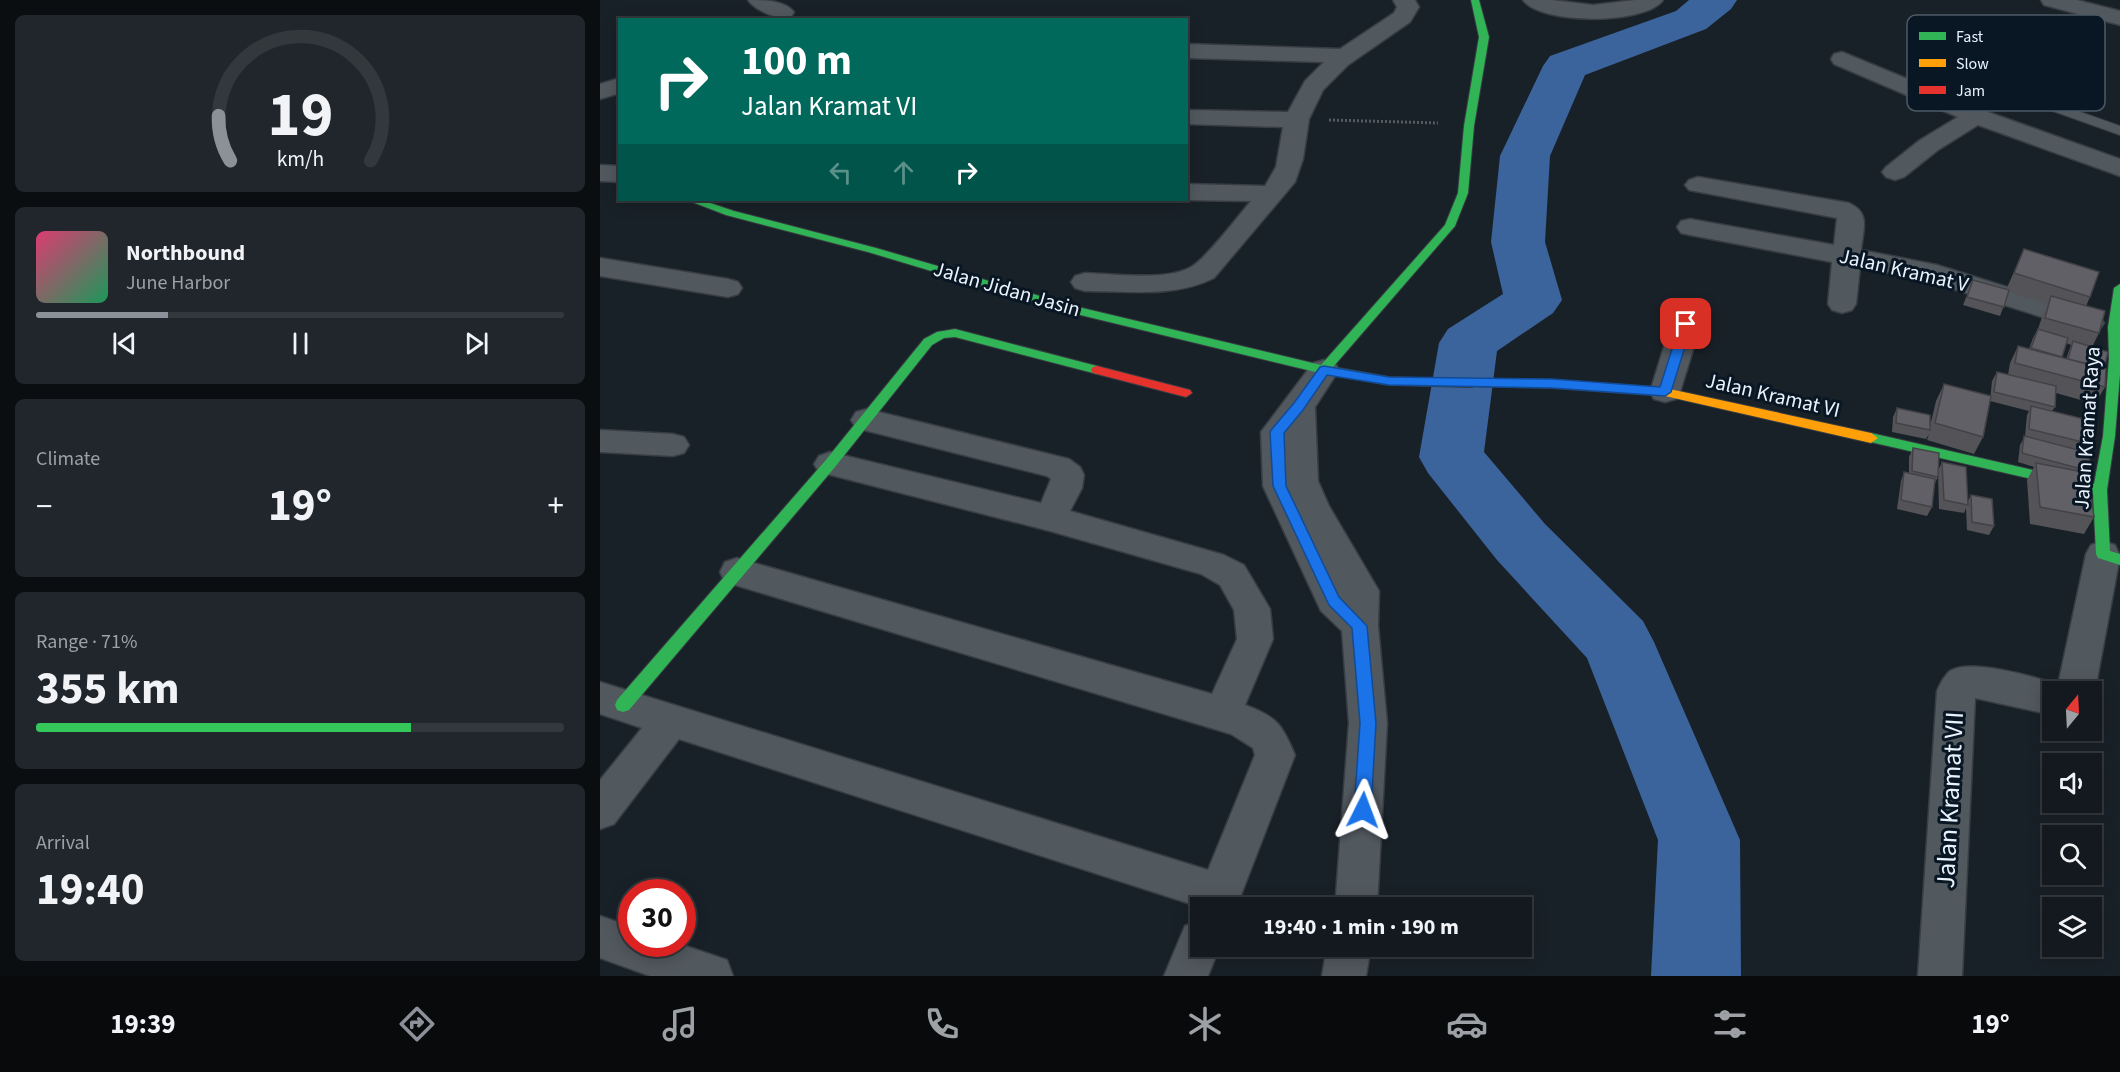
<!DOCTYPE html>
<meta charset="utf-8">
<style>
body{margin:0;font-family:"Source Sans 3",sans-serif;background:#20262b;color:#f1f3f6;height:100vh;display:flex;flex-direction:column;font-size:22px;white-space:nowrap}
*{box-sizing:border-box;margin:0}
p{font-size:20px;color:#9da0a4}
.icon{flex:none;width:33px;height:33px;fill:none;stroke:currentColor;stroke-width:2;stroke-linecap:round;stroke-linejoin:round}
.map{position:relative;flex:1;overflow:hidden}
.drawer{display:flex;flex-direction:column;gap:15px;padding:15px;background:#0a0e10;width:600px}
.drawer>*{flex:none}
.banner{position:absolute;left:18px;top:18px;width:570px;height:183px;border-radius:0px;box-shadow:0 3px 15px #0003,0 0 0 2px #32383c;background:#00695c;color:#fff;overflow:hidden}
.needle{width:39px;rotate:18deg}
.controls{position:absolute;left:1442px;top:681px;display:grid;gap:12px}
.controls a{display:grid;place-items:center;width:60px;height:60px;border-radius:0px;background:#13191e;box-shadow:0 3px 15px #0003,0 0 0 2px #32383c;font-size:30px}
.speed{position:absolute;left:18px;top:879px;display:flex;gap:12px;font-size:30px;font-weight:700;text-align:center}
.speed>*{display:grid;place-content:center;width:78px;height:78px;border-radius:50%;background:#13191e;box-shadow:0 3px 15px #0003,0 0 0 2px #32383c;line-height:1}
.speed .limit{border:9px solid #d22;background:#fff;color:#111}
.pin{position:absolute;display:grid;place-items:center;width:51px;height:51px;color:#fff;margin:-26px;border-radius:12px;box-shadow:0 3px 9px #0006}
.me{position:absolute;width:66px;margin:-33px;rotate:3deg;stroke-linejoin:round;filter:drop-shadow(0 0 4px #0008)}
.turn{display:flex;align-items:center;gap:21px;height:126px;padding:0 24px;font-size:27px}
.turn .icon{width:78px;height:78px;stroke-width:2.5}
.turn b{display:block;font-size:42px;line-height:51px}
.lanes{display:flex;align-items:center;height:57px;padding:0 24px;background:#0003;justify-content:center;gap:30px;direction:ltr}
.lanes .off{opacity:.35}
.big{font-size:45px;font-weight:700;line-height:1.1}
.drawer .tile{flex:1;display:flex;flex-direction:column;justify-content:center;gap:9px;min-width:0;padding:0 21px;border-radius:9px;background:#20262b}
.drawer .dial{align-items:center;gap:0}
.dial svg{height:156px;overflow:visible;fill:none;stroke:#32383c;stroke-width:7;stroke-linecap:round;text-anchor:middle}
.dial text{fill:#f1f3f6;stroke:none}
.song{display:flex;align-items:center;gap:18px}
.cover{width:72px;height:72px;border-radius:9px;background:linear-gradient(135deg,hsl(340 70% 55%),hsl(150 70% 35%))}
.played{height:6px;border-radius:3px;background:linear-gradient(90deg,#8c9099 25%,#32383c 25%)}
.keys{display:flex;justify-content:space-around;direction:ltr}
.heat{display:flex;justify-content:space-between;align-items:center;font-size:33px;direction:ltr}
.charge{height:9px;border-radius:4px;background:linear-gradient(90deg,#34c759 71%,#32383c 0)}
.trip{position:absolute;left:590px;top:897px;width:342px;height:60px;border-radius:0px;background:#13191e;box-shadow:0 3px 15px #0003,0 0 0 2px #32383c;font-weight:700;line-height:60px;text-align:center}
.dock{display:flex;height:96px;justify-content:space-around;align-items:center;background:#080a0c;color:#9da0a4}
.dock .icon{width:42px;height:42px}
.dock .on{color:#8c9099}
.dock b{font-size:27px;color:#f1f3f6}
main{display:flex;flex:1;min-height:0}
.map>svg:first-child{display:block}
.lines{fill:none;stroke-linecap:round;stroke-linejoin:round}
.river{fill:#3c649c;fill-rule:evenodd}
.lane-casing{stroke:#373d43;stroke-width:2}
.street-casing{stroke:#373d43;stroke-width:3}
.fast-casing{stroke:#373d43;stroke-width:2}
.slow-casing{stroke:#373d43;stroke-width:2}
.jam-casing{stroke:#373d43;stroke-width:2}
.path{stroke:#555b60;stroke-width:3;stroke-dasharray:2 2;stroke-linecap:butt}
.lane{fill:#51585e;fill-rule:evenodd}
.street{fill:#51585e;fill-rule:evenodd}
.fast{fill:#30b455;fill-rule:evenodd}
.slow{fill:#ff9f0a;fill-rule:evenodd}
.jam{fill:#e5322d;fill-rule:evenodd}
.wall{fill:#535358;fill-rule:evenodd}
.building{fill:#606066;stroke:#434347;stroke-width:1.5}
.route{fill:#1a73e8;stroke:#114b97;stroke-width:1.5}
.labels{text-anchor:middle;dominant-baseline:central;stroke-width:6;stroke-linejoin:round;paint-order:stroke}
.street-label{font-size:21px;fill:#eaf3fd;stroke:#091724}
.near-street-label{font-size:26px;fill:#eaf3fd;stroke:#091724}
.key{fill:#091724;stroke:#4c5965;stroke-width:1.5}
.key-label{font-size:16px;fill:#eaf3fd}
</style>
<main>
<section class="drawer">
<div class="tile dial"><svg viewBox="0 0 100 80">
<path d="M14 69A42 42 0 1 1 86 69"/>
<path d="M14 69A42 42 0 0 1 8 46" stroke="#8c9099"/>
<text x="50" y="56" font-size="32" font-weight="700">19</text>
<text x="50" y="72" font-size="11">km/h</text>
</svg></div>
<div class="tile">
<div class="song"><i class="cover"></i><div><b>Northbound</b><p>June Harbor</p></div></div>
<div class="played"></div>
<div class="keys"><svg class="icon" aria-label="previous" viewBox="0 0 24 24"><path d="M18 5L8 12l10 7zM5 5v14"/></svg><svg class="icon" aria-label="pause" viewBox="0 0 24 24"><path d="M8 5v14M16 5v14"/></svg><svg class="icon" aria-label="next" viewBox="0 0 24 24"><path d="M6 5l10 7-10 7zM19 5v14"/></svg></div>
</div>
<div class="tile"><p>Climate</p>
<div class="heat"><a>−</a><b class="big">19°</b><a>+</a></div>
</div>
<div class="tile"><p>Range · 71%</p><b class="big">355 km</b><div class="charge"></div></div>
<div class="tile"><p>Arrival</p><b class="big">19:40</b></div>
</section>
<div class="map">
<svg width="1520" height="976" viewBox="0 0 1520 976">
<rect width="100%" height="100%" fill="#192128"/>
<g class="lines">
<path class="river" d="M1089 0H1137L1131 9 1106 29 985 75 950 156 945 242 962 300 953 313 897 351 884 452 945 524 1043 621 1054 642 1140 840 1141 976H1051L1058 840 987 658 897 560 828 473 819 457 839 343 848 329 903 294 891 242 900 156 943 66 950 56 1076 11Z"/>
<g class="lane-casing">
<path id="lane" d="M1399 83 1520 126V135L1394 90 1392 87 1394 84Z"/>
</g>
<g class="street-casing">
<g id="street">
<path d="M148 0C164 0 184 0 194 12L191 17C178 20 156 11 148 0Z"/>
<path d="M793 0H815L819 7 810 22 748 65 723 90 709 119 703 159 695 182 614 278C574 298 528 291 485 291L475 288 471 282 475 276 485 273C514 274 567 281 591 267 606 259 638 216 651 201L585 200 586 184 665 186 676 167 683 127 586 124V110L688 112 705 81 724 62 586 58V44L740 49 794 13 797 7Z"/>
<path d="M923 0H952L993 5 1035 0H1063C1046 25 940 25 923 0Z"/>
<path d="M1441 0H1477L1520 11V25L1444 5Z"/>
<path d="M1242 52 1385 111 1520 159V176L1378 125 1338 150 1304 177 1295 180 1286 177 1282 172 1286 167 1320 140 1358 117 1234 64 1231 59 1234 54Z"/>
<path d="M20 78V93L0 99V84Z"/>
<path d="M0 165 20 166V182L0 181Z"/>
<path d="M1098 177 1249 203C1271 213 1263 229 1261 250L1337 265 1499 316 1504 323 1499 330 1489 332 1322 279 1260 267 1256 304 1252 310 1242 313 1232 310 1228 304 1232 262 1090 235 1081 233 1077 227 1081 221 1090 219 1234 245 1237 218 1089 190 1085 185 1089 180Z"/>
<path d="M0 258 128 279 138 282 142 288 138 294 128 297 0 276Z"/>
<path d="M1086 315 1096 317 1101 324 1080 392 1076 399 1065 402 1054 399 1050 392 1071 324 1076 317Z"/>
<path d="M724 360 735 363 739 370 715 407 718 481 729 506 779 591 778 626 787 723 777 908H735L749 723 742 631 721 611 663 486 661 432 713 363Z"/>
<path d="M267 409 469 459 480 467 484 475 482 488 470 511 624 555 644 565 670 609 673 639 645 705C677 717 682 724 695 755L636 908H600V946H620L608 976H564L585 926 598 921 593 908 594 905 79 739 14 824 0 829V780L42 728 0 714V682L608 870 655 755 653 748 631 734 125 582 120 572 125 562 137 558 612 694 637 639 634 610 620 585 601 574 450 531 219 472 214 464 219 456 230 452 441 503 451 479 447 476 256 428 251 420 256 412Z"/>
<path d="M0 430 73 434 84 437 89 445 84 453 73 456 0 452Z"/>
<path d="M1503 541 1515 545 1520 556 1496 685 1491 696V692H1452V715L1375 698 1362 976H1318L1337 691C1340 684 1344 676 1350 671 1370 658 1436 677 1458 685L1486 554 1491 545Z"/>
<path d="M0 916 32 927V944H80L127 960 133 976H50L0 958Z"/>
<path d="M727 946H771L766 976H722Z"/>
</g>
</g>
<g class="fast-casing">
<g id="fast">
<path d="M871 0H879L889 37 874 126 868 193 855 226 733 367 789 377 876 380 878 383 872 387 789 385 724 374 468 312 268 252 126 215 87 200H101L134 211 276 248 474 306 721 365 845 225 858 193 864 126 879 37Z"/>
<path d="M1520 284V374L1515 436 1507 490 1510 551 1520 554V565L1498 558 1496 554 1493 493 1266 441 1264 438 1271 433 1494 484 1503 436 1509 358 1508 327 1514 288Z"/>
<path d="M355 329 497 366 503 370 497 374 355 337 344 338 332 345 235 467 29 710 23 712 17 710 15 705 17 700 225 461 324 339 337 332Z"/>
</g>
</g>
<g class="slow-casing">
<path id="slow" d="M872 379 952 380 1065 388 1271 433 1278 438 1271 443 1065 396 952 388 868 386 866 383Z"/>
</g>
<g class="jam-casing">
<path id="jam" d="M497 366 590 390 592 393 586 397 493 373 491 370 493 367Z"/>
</g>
<path class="path" d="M729 120 838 123"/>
<use href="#lane" class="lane"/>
<use href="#street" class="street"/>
<use href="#fast" class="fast"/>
<use href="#slow" class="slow"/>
<use href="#jam" class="jam"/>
</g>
<g class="wall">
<path d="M1424 249 1490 297 1486 306 1499 333 1492 347 1504 368 1505 387 1495 404 1456 393 1455 407 1452 411 1487 443 1483 451 1489 471 1488 473 1494 517 1484 534 1430 524 1427 480 1434 467 1418 462 1420 445 1425 436 1427 415 1429 411 1390 401 1392 381 1397 372 1408 375 1410 363 1418 346 1429 349 1433 338 1438 329 1443 314 1448 304 1409 292 1400 316 1363 305 1373 280 1406 290ZM1466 343 1471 345 1466 359 1462 357Z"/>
<path d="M1344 384 1383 437 1374 454 1327 440 1329 434 1326 439 1292 432 1293 417 1297 408 1330 426 1336 401Z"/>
<path d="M1313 448 1338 471 1342 462 1368 501 1371 495 1394 526 1389 535 1367 530 1366 508 1364 513 1339 509 1338 472V477L1334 485 1332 507 1327 516 1297 509 1301 481 1304 472 1309 473V457Z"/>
</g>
<g class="building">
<path d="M1424 249 1499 272 1490 297 1414 273Z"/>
<path d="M1373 280 1409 290 1404 307 1367 297Z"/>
<path d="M1451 296 1505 311 1499 333 1445 318Z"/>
<path d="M1438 329 1468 338 1462 357 1431 348Z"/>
<path d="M1473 341 1508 352 1504 368 1468 359Z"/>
<path d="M1418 346 1506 369 1505 387 1415 363Z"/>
<path d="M1397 372 1456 386 1455 407 1394 392Z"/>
<path d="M1344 384 1391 396 1383 437 1335 423Z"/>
<path d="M1431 406 1488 420 1487 443 1429 429Z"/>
<path d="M1297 408 1330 415V430L1296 423Z"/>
<path d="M1424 436 1490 453 1489 471 1422 453Z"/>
<path d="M1313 448 1339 453 1338 477 1312 471Z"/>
<path d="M1342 462 1366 467 1368 505 1344 500Z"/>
<path d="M1436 463 1488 473 1494 517 1440 507Z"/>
<path d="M1304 472 1335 479 1332 507 1301 500Z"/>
<path d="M1371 495 1392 499 1394 526 1372 522Z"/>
</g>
<path class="route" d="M1086 321 1092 324 1071 392 1065 396 952 388 789 385 727 375 703 410 684 433 686 486 739 597 767 626 776 723 771 810 769 815 763 817 757 815 754 810 760 723 752 628 729 605 673 486 670 432 672 429 694 403 720 367 724 366 789 377 952 379 1060 387 1080 324Z"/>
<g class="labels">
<g class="street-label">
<text transform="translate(1304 270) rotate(13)">Jalan Kramat V</text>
<text transform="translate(407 289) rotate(16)">Jalan Jidan Jasin</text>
<text transform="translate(1173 395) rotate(13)">Jalan Kramat VI</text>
<text transform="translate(1487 428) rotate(-86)">Jalan Kramat Raya</text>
</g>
<g class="near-street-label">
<text transform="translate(1350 800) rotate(-87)">Jalan Kramat VII</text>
</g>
</g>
<rect x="1307" y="15" width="198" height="96" rx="9" class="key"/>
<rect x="1319" y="32" width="27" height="8" fill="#30b455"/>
<rect x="1319" y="59" width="27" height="8" fill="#ff9f0a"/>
<rect x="1319" y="86" width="27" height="8" fill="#e5322d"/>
<g class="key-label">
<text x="1356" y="42">Fast</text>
<text x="1356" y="69">Slow</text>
<text x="1356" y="96">Jam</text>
</g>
</svg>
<div class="controls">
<a><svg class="needle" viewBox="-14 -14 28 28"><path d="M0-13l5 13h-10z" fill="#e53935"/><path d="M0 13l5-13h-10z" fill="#9da0a4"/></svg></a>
<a><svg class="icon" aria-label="sound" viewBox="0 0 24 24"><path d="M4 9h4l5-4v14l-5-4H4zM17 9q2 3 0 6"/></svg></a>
<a><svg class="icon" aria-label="search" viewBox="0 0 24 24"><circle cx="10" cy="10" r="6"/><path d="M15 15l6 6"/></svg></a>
<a><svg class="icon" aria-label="layers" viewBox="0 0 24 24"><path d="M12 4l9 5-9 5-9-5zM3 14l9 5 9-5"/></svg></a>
</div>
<div class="speed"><div class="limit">30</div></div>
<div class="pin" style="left:1086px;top:324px;background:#d93025"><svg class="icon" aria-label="arrive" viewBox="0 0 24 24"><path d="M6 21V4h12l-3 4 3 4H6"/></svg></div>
<svg class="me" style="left:763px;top:810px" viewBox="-20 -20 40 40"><path d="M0-17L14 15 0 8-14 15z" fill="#1a73e8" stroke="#fff" stroke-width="4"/></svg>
<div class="trip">19:40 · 1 min · 190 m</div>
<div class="banner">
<div class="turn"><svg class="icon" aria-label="right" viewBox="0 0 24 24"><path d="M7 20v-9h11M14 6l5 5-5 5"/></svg><div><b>100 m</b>Jalan Kramat VI</div></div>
<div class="lanes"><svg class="icon off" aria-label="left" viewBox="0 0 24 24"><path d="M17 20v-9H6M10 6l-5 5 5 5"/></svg><svg class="icon off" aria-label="ahead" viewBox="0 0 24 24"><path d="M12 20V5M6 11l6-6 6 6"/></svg><svg class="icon" aria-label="right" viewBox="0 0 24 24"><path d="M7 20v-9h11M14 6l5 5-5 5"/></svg></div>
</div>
</div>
</main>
<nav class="dock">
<b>19:39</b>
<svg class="icon on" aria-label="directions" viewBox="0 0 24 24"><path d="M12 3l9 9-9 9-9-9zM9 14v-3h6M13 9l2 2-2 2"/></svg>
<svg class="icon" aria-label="music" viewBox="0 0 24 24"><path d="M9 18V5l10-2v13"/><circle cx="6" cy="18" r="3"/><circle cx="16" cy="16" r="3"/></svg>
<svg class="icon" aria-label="phone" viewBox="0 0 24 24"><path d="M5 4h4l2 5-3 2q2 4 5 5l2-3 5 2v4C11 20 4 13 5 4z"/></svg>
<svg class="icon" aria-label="climate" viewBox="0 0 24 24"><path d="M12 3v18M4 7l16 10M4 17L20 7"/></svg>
<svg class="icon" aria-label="car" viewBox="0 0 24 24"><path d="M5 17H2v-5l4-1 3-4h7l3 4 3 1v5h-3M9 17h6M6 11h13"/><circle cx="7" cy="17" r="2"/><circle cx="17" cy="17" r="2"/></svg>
<svg class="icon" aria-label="filters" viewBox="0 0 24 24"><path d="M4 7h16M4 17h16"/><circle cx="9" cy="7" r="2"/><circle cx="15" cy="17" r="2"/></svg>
<b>19°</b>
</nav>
